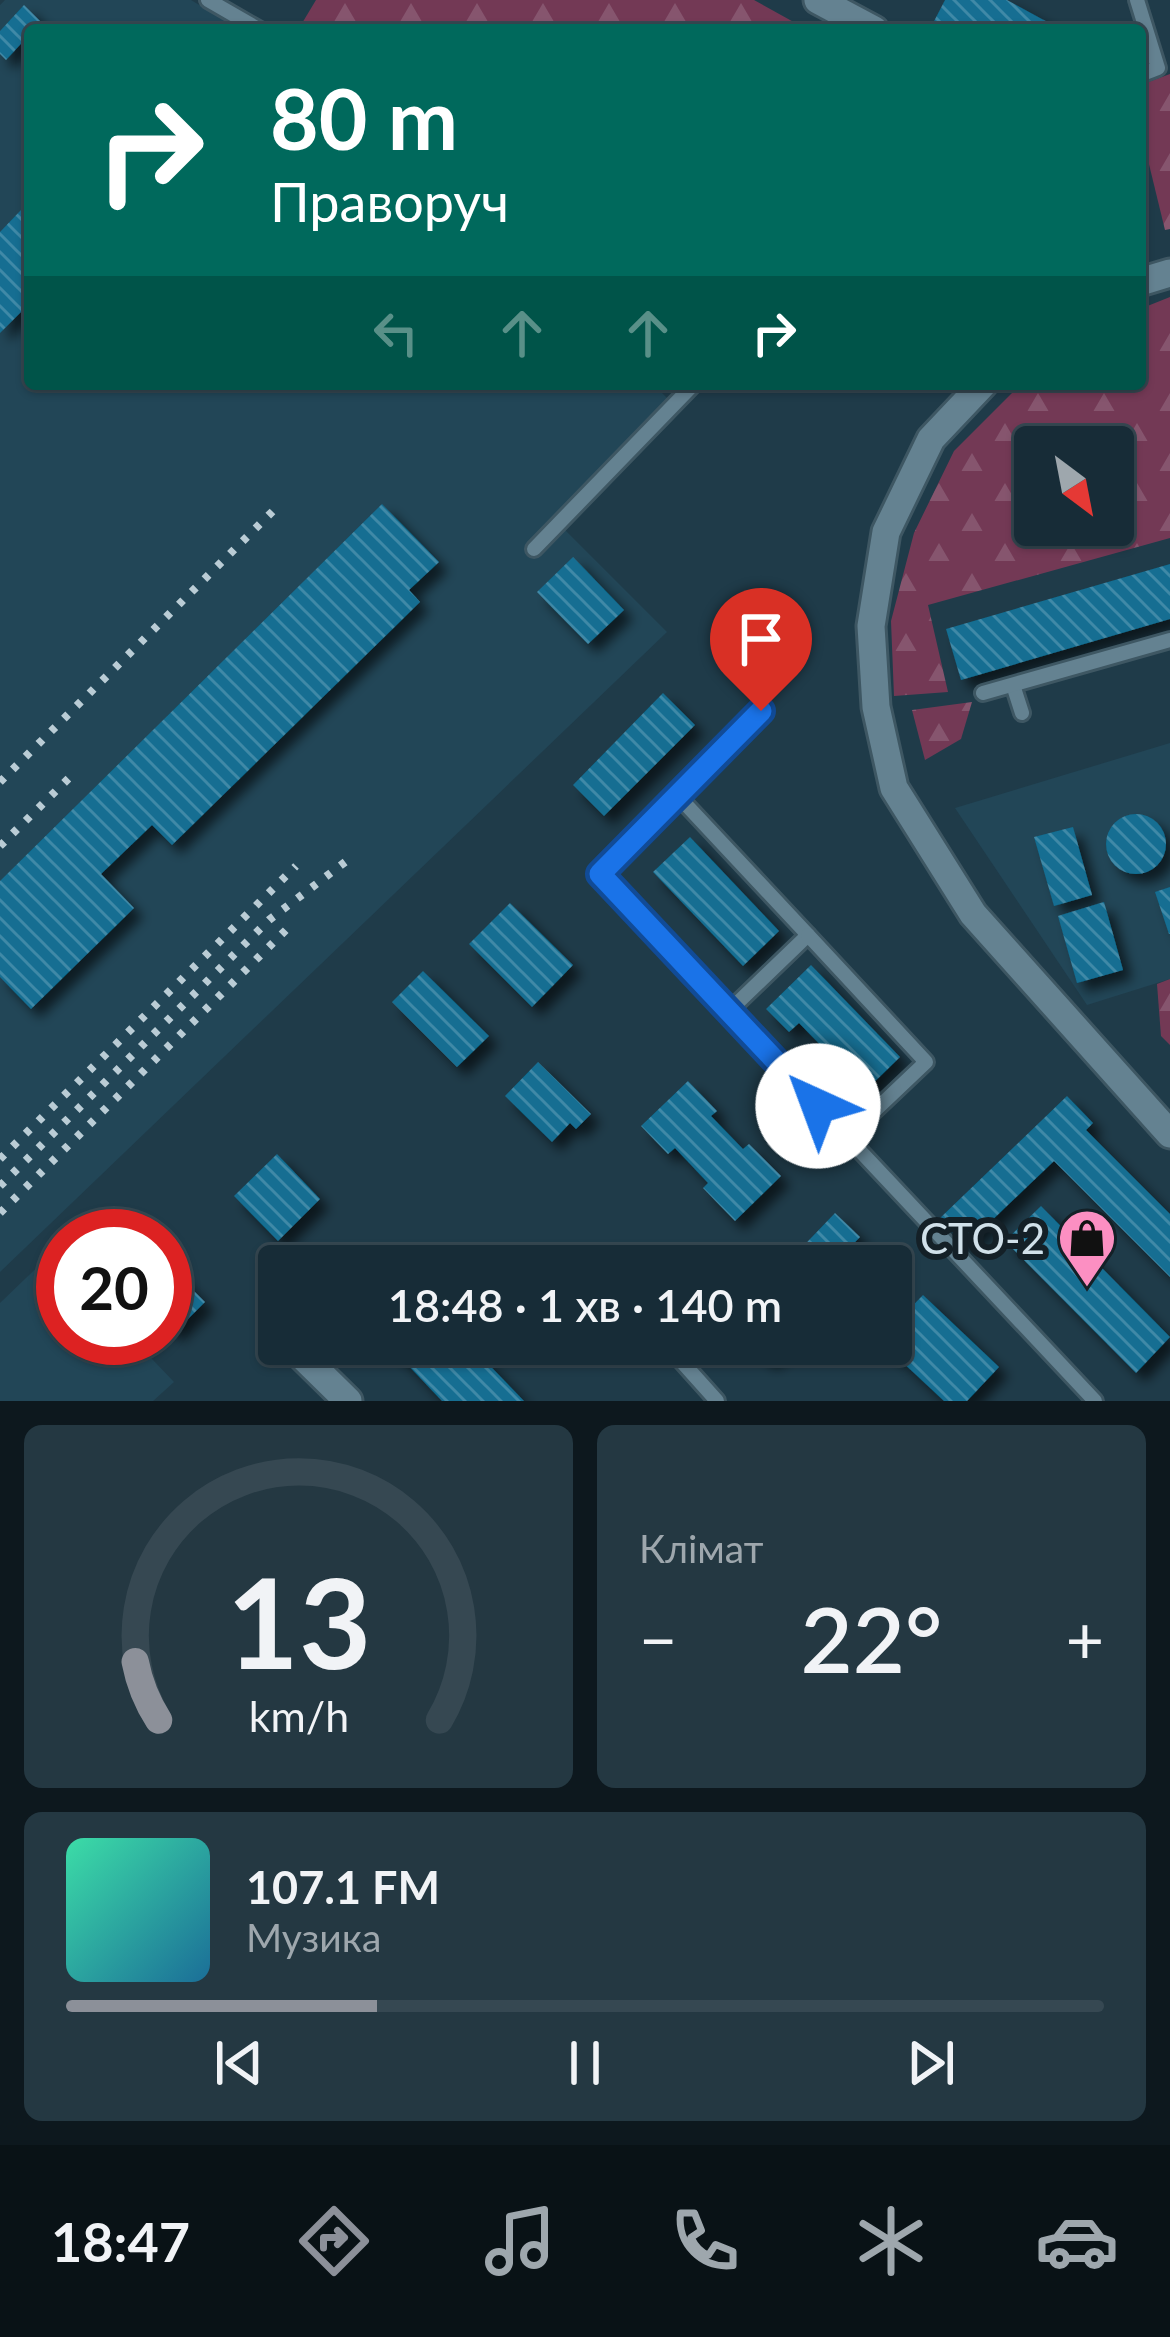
<!DOCTYPE html>
<html lang="uk">
<meta charset="utf-8">
<style>
body{margin:0;font-family:Lato,sans-serif;background:#243842;color:#f1f3f6;height:100vh;display:flex;flex-direction:column;font-size:45px;white-space:nowrap}
*{box-sizing:border-box;margin:0}
p{font-size:39px;color:#9ea7ad}
.icon{flex:none;width:66px;height:66px;fill:none;stroke:currentColor;stroke-width:2;stroke-linecap:round;stroke-linejoin:round}
.map{position:relative;height:1401px;overflow:hidden}
.side{display:flex;flex-direction:column;gap:24px;padding:24px;background:#0d181e;flex:1}
.side>*{flex:none}
.guide{position:absolute;left:24px;top:24px;width:1122px;height:366px;border-radius:12px;box-shadow:0 3px 9px #0004,0 0 0 3px #364852;background:#00695c;color:#fff;overflow:hidden}
.needle{width:78px;rotate:148deg}
.buttons{position:absolute;left:1014px;top:426px;display:grid;gap:24px}
.buttons a{display:grid;place-items:center;width:120px;height:120px;border-radius:12px;background:#172c37;box-shadow:0 3px 9px #0004,0 0 0 3px #364852;font-size:60px}
.speed{position:absolute;left:36px;top:1209px;display:flex;gap:24px;font-size:60px;font-weight:700;text-align:center}
.speed>*{display:grid;place-content:center;width:156px;height:156px;border-radius:50%;background:#172c37;box-shadow:0 3px 9px #0004,0 0 0 3px #364852;line-height:1}
.speed .limit{border:18px solid #d22;background:#fff;color:#111}
.pin{position:absolute;display:grid;place-items:center;width:102px;height:102px;color:#fff;margin:-123px -51px;border-radius:50% 50% 50% 0;rotate:-45deg;box-shadow:0 0 12px #0007}
.pin .icon{rotate:45deg}
.me{position:absolute;width:132px;margin:-66px;rotate:317deg;stroke-linejoin:round;filter:drop-shadow(0 0 9px #0008)}
.turn{display:flex;align-items:center;gap:42px;height:252px;padding:0 48px;font-size:54px}
.turn .icon{width:156px;height:156px;stroke-width:2.5}
.turn b{display:block;font-size:84px;line-height:102px}
.lanes{display:flex;align-items:center;height:114px;padding:0 48px;background:#0003;justify-content:center;gap:60px;direction:ltr}
.lanes .off{opacity:.35}
.big{font-size:90px;font-weight:600;line-height:1.1}
.side .tile{flex:1;display:flex;flex-direction:column;justify-content:center;gap:18px;min-width:0;padding:0 42px;border-radius:18px;background:#243842}
.side .dial{align-items:center;gap:0}
.dial svg{height:312px;overflow:visible;fill:none;stroke:#364852;stroke-width:7;stroke-linecap:round;text-anchor:middle}
.dial text{fill:#f1f3f6;stroke:none}
.song{display:flex;align-items:center;gap:36px}
.cover{width:144px;height:144px;border-radius:18px;background:linear-gradient(135deg,hsl(160 70% 55%),hsl(200 70% 35%))}
.played{height:12px;border-radius:6px;background:linear-gradient(90deg,#8c9099 30%,#364852 30%)}
.keys{display:flex;justify-content:space-around;direction:ltr}
.heat{display:flex;justify-content:space-between;align-items:center;font-size:66px;direction:ltr}
.side .tiles{flex:1;display:grid;gap:24px;grid-template-columns:1fr 1fr}
.tile:last-child{grid-column:span 2}
.trip{position:absolute;left:258px;top:1245px;width:654px;height:120px;border-radius:12px;background:#172c37;box-shadow:0 3px 9px #0004,0 0 0 3px #364852;font-weight:600;line-height:120px;text-align:center}
.tab-bar{display:flex;height:192px;justify-content:space-around;align-items:center;background:#091216;color:#9ea7ad}
.tab-bar .icon{width:84px;height:84px}
.tab-bar .on{color:#8c9099}
.tab-bar b{font-size:54px;color:#f1f3f6}
.map>svg:first-child{display:block}
.built{fill:#224657}
.forest{fill:url(#forest-firs);fill-rule:evenodd}
.building{fill:url(#building-back-hatch);filter:url(#shadow)}
.lines{fill:none;stroke-linecap:round;stroke-linejoin:round}
.service-casing{stroke:#3e5763;stroke-width:20}
.minor-casing{stroke:#3e5763;stroke-width:33}
.service{stroke:#648291;stroke-width:14}
.minor{stroke:#648291;stroke-width:27}
.rail{stroke:#baccd5;stroke-width:8;stroke-dasharray:6 12;stroke-linecap:butt}
.route-casing{stroke:#114b97;stroke-width:30}
.route{stroke:#1a73e8;stroke-width:21}
.labels{text-anchor:middle;dominant-baseline:central;stroke-width:12;stroke-linejoin:round;paint-order:stroke}
.poi-label{font-size:42px;fill:#d1e1ea;stroke:#142027;text-anchor:end}
</style>
<div class="map">
<svg width="1170" height="1401" viewBox="0 0 1170 1401">
<defs>
<pattern id="forest-firs" width="22" height="20" patternUnits="userSpaceOnUse" patternTransform="scale(3)"><rect width="22" height="20" fill="#733955"/><path d="M5 1l3.5 6h-7zM16 11l3.5 6h-7z" fill="#86556e"/></pattern>
<pattern id="building-back-hatch" width="6" height="6" patternUnits="userSpaceOnUse" patternTransform="scale(3)"><rect width="6" height="6" fill="#126e92"/><path d="M-1 5l2 2M0 0l6 6M5-1l2 2" fill="none" stroke="#3f89a7"/></pattern>
<filter id="shadow"><feDropShadow dx="9" dy="9" stdDeviation="6" flood-color="#0009"/></filter>
</defs>
<rect width="100%" height="100%" fill="#1f3b49"/>
<g class="built">
<path d="M5 0H191L241 30H30V384H653L679 410 564 529 667 632 0 1272V5Z"/>
<path d="M1170 743V979L1087 1005 955 808Z"/>
<path d="M52 1253 63 1265V1338H132L174 1382 153 1401H0V1303Z"/>
</g>
<g class="forest">
<path d="M316 0H754L808 30H298Z"/>
<path d="M1170 74V229L1165 230 1147 156 1140 85Z"/>
<path d="M1170 297V538L928 605 948 692 894 696 891 621 914 533 954 451 1021 384H1140V309ZM1113 447V525H1035V447Z"/>
<path d="M972 702 961 739 925 760 912 710Z"/>
<path d="M1170 979V1045L1161 1036 1157 984Z"/>
</g>
<g class="building">
<path d="M945 0H1007L1062 30H936L931 27Z"/>
<path d="M24 5 41 22 6 60 0 54V31Z"/>
<path d="M21 210 30 219V303L0 333V232Z"/>
<path d="M382 504 439 562 409 590 420 602 172 845 152 825 101 874 134 908 31 1009 0 977V881Z"/>
<path d="M573 557 624 610 588 644 537 592Z"/>
<path d="M1170 564V619L961 680 946 629Z"/>
<path d="M663 693 695 725 604 816 573 785Z"/>
<circle cx="1136" cy="844" r="30"/>
<path d="M1073 827 1092 895 1054 906 1034 837Z"/>
<path d="M690 837 779 931 743 966 653 872Z"/>
<path d="M1170 887V934H1169L1155 892Z"/>
<path d="M1104 902 1123 970 1077 983 1058 916Z"/>
<path d="M510 903 573 965 532 1007 469 944Z"/>
<path d="M811 965 900 1057 865 1091 799 1023 789 1032 766 1009Z"/>
<path d="M423 971 489 1036 457 1067 392 1002Z"/>
<path d="M538 1062 591 1114 576 1129 570 1123 552 1142 505 1096Z"/>
<path d="M688 1081 717 1111 711 1116 743 1149 749 1144 781 1176 735 1221 703 1188 708 1183 675 1148 668 1154 641 1126Z"/>
<path d="M1067 1096 1093 1123 1086 1130 1170 1214V1277L1054 1161 965 1246 939 1219Z"/>
<path d="M277 1154 320 1199 278 1241 234 1196Z"/>
<path d="M1041 1206 1170 1337 1136 1373 1005 1241Z"/>
<path d="M835 1213 860 1237 832 1266H790L787 1263Z"/>
<path d="M165 1262 205 1302 174 1333 165 1324Z"/>
<path d="M923 1295 999 1367 967 1401H944L883 1344H891V1328Z"/>
<path d="M388 1344H469L524 1401H442Z"/>
<path d="M752 1344H786L768 1361Z"/>
</g>
<g class="lines">
<g class="service-casing">
<g id="service">
<path d="M208 0 260 30"/>
<path d="M1137 0 1158 68 1140 75"/>
<path d="M534 549 694 384"/>
<path d="M1013 685 1022 713"/>
<path d="M983 693 1170 640"/>
<path d="M761 711 600 874 1095 1401"/>
<path d="M678 796 808 935 729 1011"/>
<path d="M808 935 926 1062 847 1137"/>
<path d="M666 1344 717 1401"/>
</g>
</g>
<g class="minor-casing">
<g id="minor">
<path d="M818 0 874 30"/>
<path d="M1140 282 1170 273"/>
<path d="M983 384 931 439 886 532 871 626 876 707 894 788 973 914 1170 1134"/>
<path d="M290 1344 348 1401"/>
</g>
</g>
<use href="#service" class="service"/>
<use href="#minor" class="minor"/>
<g class="rail">
<path d="M0 782 273 511"/>
<path d="M0 846 69 778"/>
<path d="M0 1159 296 866"/>
<path d="M0 1186 269 920 353 856"/>
<path d="M0 1213 288 928"/>
</g>
</g>
<g class="lines">
<g class="route-casing">
<path id="route" d="M761 711 600 874 818 1106"/>
</g>
<use href="#route" class="route"/>
</g>
<defs>
<g id="shop-pin" transform="scale(3)"><path d="M0 17L-7.5 6A9.5 9.5 0 1 1 7.5 6Z" fill="#fc8fc2" stroke="#142027"/><path d="M-5-2.5h2.3a2.7 3.5 0 0 1 5.4 0H5L5.5 6h-11ZM-1.5-2.5h3a1.5 2.3 0 0 0-3 0Z" fill="#111"/></g>
</defs>
<g fill-rule="evenodd">
<use href="#shop-pin" x="1087" y="1238"/>
</g>
<g class="labels">
<g class="poi-label">
<text x="1045" y="1238">СТО-2</text>
</g>
</g>
</svg>
<div class="buttons">
<a><svg class="needle" viewBox="-14 -14 28 28"><path d="M0-13l5 13h-10z" fill="#e53935"/><path d="M0 13l5-13h-10z" fill="#9ea7ad"/></svg></a>
</div>
<div class="speed"><div class="limit">20</div></div>
<div class="pin" style="left:761px;top:711px;background:#d93025"><svg class="icon" aria-label="arrive" viewBox="0 0 24 24"><path d="M6 21V4h12l-3 4 3 4H6"/></svg></div>
<svg class="me" style="left:818px;top:1106px" viewBox="-20 -20 40 40"><circle r="19" fill="#fff"/><path d="M0-13L10 11 0 6-10 11z" fill="#1a73e8"/></svg>
<div class="trip">18:48 · 1 хв · 140 m</div>
<div class="guide">
<div class="turn"><svg class="icon" aria-label="right" viewBox="0 0 24 24"><path d="M7 20v-9h11M14 6l5 5-5 5"/></svg><div><b>80 m</b>Праворуч</div></div>
<div class="lanes"><svg class="icon off" aria-label="left" viewBox="0 0 24 24"><path d="M17 20v-9H6M10 6l-5 5 5 5"/></svg><svg class="icon off" aria-label="ahead" viewBox="0 0 24 24"><path d="M12 20V5M6 11l6-6 6 6"/></svg><svg class="icon off" aria-label="ahead" viewBox="0 0 24 24"><path d="M12 20V5M6 11l6-6 6 6"/></svg><svg class="icon" aria-label="right" viewBox="0 0 24 24"><path d="M7 20v-9h11M14 6l5 5-5 5"/></svg></div>
</div>
</div>
<section class="side">
<div class="tiles">
<div class="tile dial"><svg viewBox="0 0 100 80">
<path d="M14 69A42 42 0 1 1 86 69"/>
<path d="M14 69A42 42 0 0 1 8 54" stroke="#8c9099"/>
<text x="50" y="56" font-size="32" font-weight="700">13</text>
<text x="50" y="72" font-size="11">km/h</text>
</svg></div>
<div class="tile"><p>Клімат</p>
<div class="heat"><a>−</a><b class="big">22°</b><a>+</a></div>
</div>
<div class="tile">
<div class="song"><i class="cover"></i><div><b>107.1 FM</b><p>Музика</p></div></div>
<div class="played"></div>
<div class="keys"><svg class="icon" aria-label="previous" viewBox="0 0 24 24"><path d="M18 5L8 12l10 7zM5 5v14"/></svg><svg class="icon" aria-label="pause" viewBox="0 0 24 24"><path d="M8 5v14M16 5v14"/></svg><svg class="icon" aria-label="next" viewBox="0 0 24 24"><path d="M6 5l10 7-10 7zM19 5v14"/></svg></div>
</div>
</div>
</section>
<nav class="tab-bar">
<b>18:47</b>
<svg class="icon on" aria-label="directions" viewBox="0 0 24 24"><path d="M12 3l9 9-9 9-9-9zM9 14v-3h6M13 9l2 2-2 2"/></svg>
<svg class="icon" aria-label="music" viewBox="0 0 24 24"><path d="M9 18V5l10-2v13"/><circle cx="6" cy="18" r="3"/><circle cx="16" cy="16" r="3"/></svg>
<svg class="icon" aria-label="phone" viewBox="0 0 24 24"><path d="M5 4h4l2 5-3 2q2 4 5 5l2-3 5 2v4C11 20 4 13 5 4z"/></svg>
<svg class="icon" aria-label="climate" viewBox="0 0 24 24"><path d="M12 3v18M4 7l16 10M4 17L20 7"/></svg>
<svg class="icon" aria-label="car" viewBox="0 0 24 24"><path d="M5 17H2v-5l4-1 3-4h7l3 4 3 1v5h-3M9 17h6M6 11h13"/><circle cx="7" cy="17" r="2"/><circle cx="17" cy="17" r="2"/></svg>
</nav>
